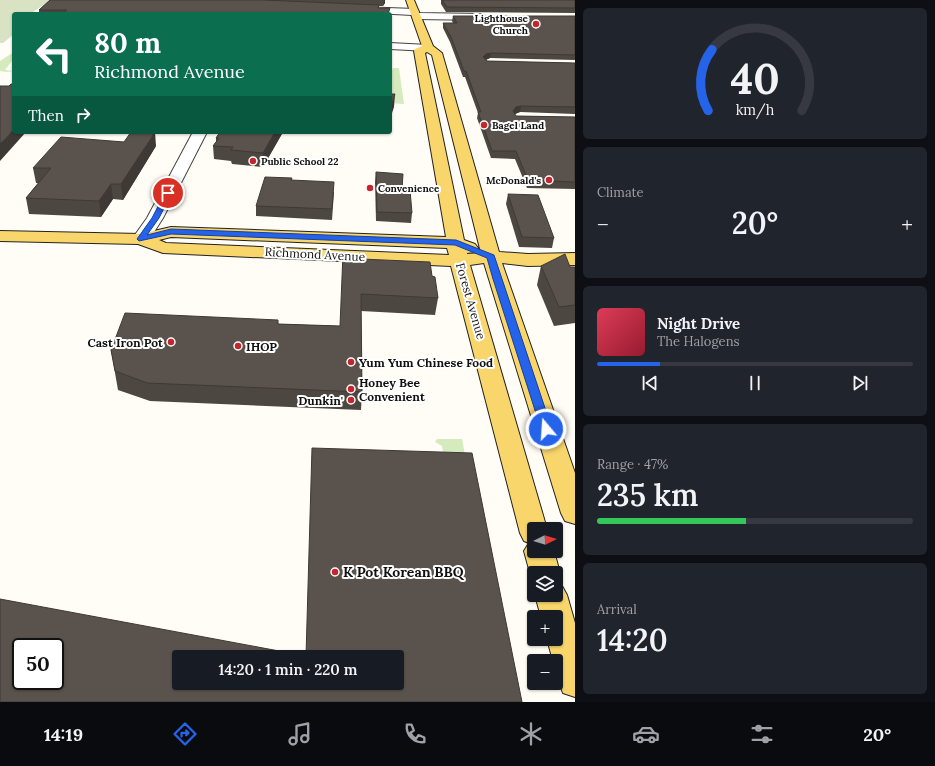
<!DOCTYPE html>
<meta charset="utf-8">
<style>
body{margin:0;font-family:Lora,serif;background:#20242c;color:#f1f3f6;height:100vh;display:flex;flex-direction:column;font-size:15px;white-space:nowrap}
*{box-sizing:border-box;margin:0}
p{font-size:13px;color:#9ea1a6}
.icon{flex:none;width:22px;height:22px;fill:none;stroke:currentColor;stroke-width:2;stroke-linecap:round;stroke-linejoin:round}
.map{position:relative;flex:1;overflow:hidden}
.drawer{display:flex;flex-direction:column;gap:8px;padding:8px;background:#0d0f14;width:360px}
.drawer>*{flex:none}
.hud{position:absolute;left:12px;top:12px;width:380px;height:122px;border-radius:4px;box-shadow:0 1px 3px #0004;background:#0b6e4f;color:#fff;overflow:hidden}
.needle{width:26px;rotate:85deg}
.controls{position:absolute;left:527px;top:522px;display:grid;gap:8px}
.controls a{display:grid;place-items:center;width:36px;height:36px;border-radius:4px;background:#171b24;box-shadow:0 1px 3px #0004;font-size:20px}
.speed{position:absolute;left:12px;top:638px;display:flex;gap:8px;font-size:20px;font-weight:700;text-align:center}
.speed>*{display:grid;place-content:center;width:52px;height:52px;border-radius:50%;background:#171b24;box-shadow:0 1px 3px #0004;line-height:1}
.speed .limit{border:2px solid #111;border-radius:6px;background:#fff;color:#111}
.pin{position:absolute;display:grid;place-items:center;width:34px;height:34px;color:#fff;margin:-17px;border:2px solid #fff;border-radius:50%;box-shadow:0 1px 4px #0007}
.me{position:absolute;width:44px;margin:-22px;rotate:342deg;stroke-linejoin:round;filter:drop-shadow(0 0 3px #0008)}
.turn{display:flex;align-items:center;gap:14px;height:84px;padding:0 16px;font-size:18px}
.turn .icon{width:52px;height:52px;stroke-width:2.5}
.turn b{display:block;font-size:28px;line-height:34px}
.then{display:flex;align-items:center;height:38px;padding:0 16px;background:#0003;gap:8px;font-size:15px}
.big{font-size:30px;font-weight:600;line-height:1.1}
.drawer .widget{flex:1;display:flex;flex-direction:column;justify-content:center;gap:6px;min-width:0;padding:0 14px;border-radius:6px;background:#20242c}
.drawer .dial{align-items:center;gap:0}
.dial svg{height:104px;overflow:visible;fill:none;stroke:#363941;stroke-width:7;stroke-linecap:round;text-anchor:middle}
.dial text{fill:#f1f3f6;stroke:none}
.song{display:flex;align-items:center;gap:12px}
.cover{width:48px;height:48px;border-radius:6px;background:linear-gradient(135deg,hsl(350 70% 55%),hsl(350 70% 35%))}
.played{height:4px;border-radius:2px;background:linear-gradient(90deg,#2563eb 20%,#363941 20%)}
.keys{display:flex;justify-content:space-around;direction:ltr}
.heat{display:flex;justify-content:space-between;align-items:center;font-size:22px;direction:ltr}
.charge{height:6px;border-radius:3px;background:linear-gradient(90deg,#34c759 47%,#363941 0)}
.trip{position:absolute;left:172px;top:650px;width:232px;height:40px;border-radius:4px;background:#171b24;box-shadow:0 1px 3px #0004;font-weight:600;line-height:40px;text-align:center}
.menu{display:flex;height:64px;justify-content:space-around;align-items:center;background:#090b0e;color:#9ea1a6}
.menu .icon{width:28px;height:28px}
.menu .active{color:#2563eb}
.menu b{font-size:18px;color:#f1f3f6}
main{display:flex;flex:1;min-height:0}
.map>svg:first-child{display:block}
.green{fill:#d5ebbd}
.cemetery{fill:#d9e3c4}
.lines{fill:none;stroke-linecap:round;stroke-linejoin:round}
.minor-casing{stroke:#444;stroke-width:2}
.major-casing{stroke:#222;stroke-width:2}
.minor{fill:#fff;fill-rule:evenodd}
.major{fill:#f9d66b;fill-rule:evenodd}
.wall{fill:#4d4742}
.shaded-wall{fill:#3f3936}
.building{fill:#5a524d;stroke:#3f3936;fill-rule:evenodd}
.route{fill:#2563eb;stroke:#184099}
.poi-dot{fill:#c4262e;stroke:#fff;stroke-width:1.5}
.labels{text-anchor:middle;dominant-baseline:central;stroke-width:4;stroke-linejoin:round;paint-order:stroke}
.far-poi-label{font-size:10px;font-weight:bold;fill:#111;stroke:#fff;text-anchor:start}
.street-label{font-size:12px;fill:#111;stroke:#fff}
.poi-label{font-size:12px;font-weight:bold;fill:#111;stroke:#fff;text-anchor:start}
.near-poi-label{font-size:14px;font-weight:bold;fill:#111;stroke:#fff;text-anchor:start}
</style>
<main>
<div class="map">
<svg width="575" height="702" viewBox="0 0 575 702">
<rect width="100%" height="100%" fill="#fffdf5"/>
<g class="green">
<path d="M14 52V58L5 70 14 71 7 72 0 71V61Z"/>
<path d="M393 68H399L404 104 390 103V74Z"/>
<path d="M437 439H462L468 471H446L442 446 435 442Z"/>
</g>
<path class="cemetery" d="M0 0H51L30 14H14V34L3 43H0Z"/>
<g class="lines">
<g class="minor-casing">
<g id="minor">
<path d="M360 7 415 9 418 10 419 13 482 14 487 17 482 20 416 19 413 18 412 15 357 12 355 10 357 8Z"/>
<path d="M390 43 428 45 433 48 428 51 390 49Z"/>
<path d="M193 132H207L163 218 147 243 141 244 135 243 132 239 147 218Z"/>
</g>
</g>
<g class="major-casing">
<g id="major">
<path d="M406 0H414L433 46 442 53 499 252 528 254 575 253V265L528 266 502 263 575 473V524L565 521 561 513 484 263 470 265 547 529H534V551H554L560 573 556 581V573H534V581L530 573 524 551 529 543 524 541 520 533 451 266 163 253 138 244 0 241V231L141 234 171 227 446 237 414 51 415 49 422 46ZM427 52 432 55 481 253 467 254V253L475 252 478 248 475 244 464 240 425 53ZM171 237 447 248 449 255 166 243 159 240Z"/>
<path d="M556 583 562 586 567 595 575 623V697L563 693 556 674V661H553L547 639H556V617H541L535 595H556Z"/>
</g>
</g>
<use href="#minor" class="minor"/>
<use href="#major" class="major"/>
</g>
<g class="wall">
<path d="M50 0H385V3L383 6H379V8L390 14H39V10Z"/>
<path d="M441 0H575V13L446 12 441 4Z"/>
<path d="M453 16H575V60L490 58 486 60 487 61 575 63V114L520 112 515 114 516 116 575 117V189L527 188 515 159 491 158 477 118 478 113 465 77H463L450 42 443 28V23H453L452 21Z"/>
<path d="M220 132H283L263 167 232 164 231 161 214 159 213 146 216 142V138Z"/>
<path d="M156 146 123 200 113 199 101 217 29 214 26 198 38 183H36L33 168Z"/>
<path d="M376 172 402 189 412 213 411 223 376 221 375 182Z"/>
<path d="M292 178V180L334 192 332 220 256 216V206Z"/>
<path d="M508 194 554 238 552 248 519 247 506 204Z"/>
<path d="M361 259 432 276 438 298 435 315 361 311 362 392 361 410 150 401 118 390 111 350 278 320V324L340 326Z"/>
<path d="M541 266 575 267V323L554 326 537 285Z"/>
</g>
<g class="shaded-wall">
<path d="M384 0H385V3L383 6Z"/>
<path d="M491 53 490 58 485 60 483 57 486 54Z"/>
<path d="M395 94 394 107 390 119V110Z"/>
<path d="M521 106 520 112 515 114 513 111 516 107Z"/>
<path d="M14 129V132H26L0 161V144Z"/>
<path d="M155 132 156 146 123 200 121 184Z"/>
<path d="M275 132H283L263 167V153Z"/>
<path d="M111 184 113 199 101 217 99 201Z"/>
</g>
<g class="building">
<path d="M50 0H263L379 5 378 8H390L388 14H60L67 10H39Z"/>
<path d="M442 0H575V8L447 7Z"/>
<path d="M453 16H575V55L491 53 486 54 483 57 487 61 575 63V107L521 106 516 107 513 111 516 116 575 117V182L528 180 516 151H492L478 112H481L466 71H464L451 37 443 23H457Z"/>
<path d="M11 84H14V129L0 144V86H9Z"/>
<path d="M390 94H395L390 110Z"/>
<path d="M131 132H155L121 184H111L99 201 26 198 51 168H33L61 137 124 142Z"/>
<path d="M220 132H275L263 153 231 150 233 147 213 146 219 138H216Z"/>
<path d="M376 172 403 174 402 189 410 190 412 213 377 212Z"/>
<path d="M265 177 292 178 291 180 334 182 332 209 256 206Z"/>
<path d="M508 194 538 195 554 238 522 237Z"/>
<path d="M343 253 360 254 361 259 430 262 432 276 435 277 438 298 361 294 362 392 147 383 115 371 111 350 125 313 278 320V324L340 326Z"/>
<path d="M565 254 570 267H575V305L559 307 541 266Z"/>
<path d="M312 448 472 453 522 702H0V599L306 656ZM21 647H55V681H21ZM179 657H397V683H179Z"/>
</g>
<path class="route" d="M166 191 172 193 159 218 147 235 171 229 456 240 494 255 552 429 550 431H543L541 429 493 279 487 258 455 245 171 234 139 241 137 239 152 218Z"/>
<g class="poi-dot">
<circle cx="536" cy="24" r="4"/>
<circle cx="484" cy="125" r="4"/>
<circle cx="253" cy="161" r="4"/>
<circle cx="549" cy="180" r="4"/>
<circle cx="370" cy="188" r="4"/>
<circle cx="171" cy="342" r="4"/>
<circle cx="238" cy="346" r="4"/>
<circle cx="351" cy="362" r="4"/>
<circle cx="351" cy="389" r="4"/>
<circle cx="351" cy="400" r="4"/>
<circle cx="335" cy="572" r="4"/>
</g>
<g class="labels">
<g class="far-poi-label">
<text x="528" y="18" text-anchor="end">Lighthouse<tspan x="528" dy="12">Church</tspan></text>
<text x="492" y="125">Bagel Land</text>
<text x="261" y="161">Public School 22</text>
<text x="541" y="180" text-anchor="end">McDonald's</text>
<text x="378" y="188">Convenience</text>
</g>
<g class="street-label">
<text transform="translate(315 254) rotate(3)">Richmond Avenue</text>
<text transform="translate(471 301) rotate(74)">Forest Avenue</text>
</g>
<g class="poi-label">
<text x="163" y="342" text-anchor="end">Cast Iron Pot</text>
<text x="246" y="346">IHOP</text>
<text x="359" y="362">Yum Yum Chinese Food</text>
<text x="359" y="382">Honey Bee<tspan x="359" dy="14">Convenient</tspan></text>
<text x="343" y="400" text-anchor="end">Dunkin'</text>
</g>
<g class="near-poi-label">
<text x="343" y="572">K Pot Korean BBQ</text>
</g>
</g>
</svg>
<div class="controls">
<a><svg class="needle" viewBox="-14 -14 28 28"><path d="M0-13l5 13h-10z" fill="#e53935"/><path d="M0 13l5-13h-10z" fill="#9ea1a6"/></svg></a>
<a><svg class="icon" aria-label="layers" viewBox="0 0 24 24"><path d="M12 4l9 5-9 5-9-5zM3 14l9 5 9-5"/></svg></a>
<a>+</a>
<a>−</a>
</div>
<div class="speed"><div class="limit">50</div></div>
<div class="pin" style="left:168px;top:193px;background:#d93025"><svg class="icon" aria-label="arrive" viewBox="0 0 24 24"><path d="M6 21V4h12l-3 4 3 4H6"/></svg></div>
<svg class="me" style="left:546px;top:429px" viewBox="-20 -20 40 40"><circle r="17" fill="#2563eb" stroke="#fff" stroke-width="3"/><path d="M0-11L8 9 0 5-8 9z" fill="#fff"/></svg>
<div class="trip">14:20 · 1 min · 220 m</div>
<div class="hud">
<div class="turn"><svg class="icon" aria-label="left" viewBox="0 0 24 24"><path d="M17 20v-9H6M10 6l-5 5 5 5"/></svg><div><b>80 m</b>Richmond Avenue</div></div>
<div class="then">Then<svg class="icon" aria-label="right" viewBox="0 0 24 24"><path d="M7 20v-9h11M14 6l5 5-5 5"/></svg></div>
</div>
</div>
<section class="drawer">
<div class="widget dial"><svg viewBox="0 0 100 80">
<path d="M14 69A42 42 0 1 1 86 69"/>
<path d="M14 69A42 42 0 0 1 17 22" stroke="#2563eb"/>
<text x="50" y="56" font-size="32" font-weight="700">40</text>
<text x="50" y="72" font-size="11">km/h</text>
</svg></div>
<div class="widget"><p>Climate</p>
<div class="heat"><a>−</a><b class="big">20°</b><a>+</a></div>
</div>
<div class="widget">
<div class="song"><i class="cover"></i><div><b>Night Drive</b><p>The Halogens</p></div></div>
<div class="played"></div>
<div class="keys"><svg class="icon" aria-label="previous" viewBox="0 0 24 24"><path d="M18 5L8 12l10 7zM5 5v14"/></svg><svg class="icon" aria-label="pause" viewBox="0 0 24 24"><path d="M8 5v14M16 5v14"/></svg><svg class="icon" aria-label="next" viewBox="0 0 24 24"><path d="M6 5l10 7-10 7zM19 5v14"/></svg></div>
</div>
<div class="widget"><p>Range · 47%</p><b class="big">235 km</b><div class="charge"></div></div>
<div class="widget"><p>Arrival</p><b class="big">14:20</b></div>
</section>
</main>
<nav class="menu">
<b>14:19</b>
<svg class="icon active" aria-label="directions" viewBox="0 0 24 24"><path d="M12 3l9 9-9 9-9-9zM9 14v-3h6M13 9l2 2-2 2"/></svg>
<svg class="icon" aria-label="music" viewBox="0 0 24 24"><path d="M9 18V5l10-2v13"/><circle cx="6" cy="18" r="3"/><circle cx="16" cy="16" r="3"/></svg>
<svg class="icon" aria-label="phone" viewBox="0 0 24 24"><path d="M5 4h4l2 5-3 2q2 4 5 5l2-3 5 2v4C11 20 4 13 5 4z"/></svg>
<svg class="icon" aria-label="climate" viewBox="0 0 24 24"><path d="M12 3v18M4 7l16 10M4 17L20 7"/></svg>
<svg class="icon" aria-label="car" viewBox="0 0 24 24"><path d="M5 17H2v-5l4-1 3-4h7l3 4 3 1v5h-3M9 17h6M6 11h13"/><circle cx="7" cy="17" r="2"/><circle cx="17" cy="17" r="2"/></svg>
<svg class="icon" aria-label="filters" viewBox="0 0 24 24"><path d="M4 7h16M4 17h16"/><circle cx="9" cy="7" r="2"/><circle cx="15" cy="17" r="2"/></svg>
<b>20°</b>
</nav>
